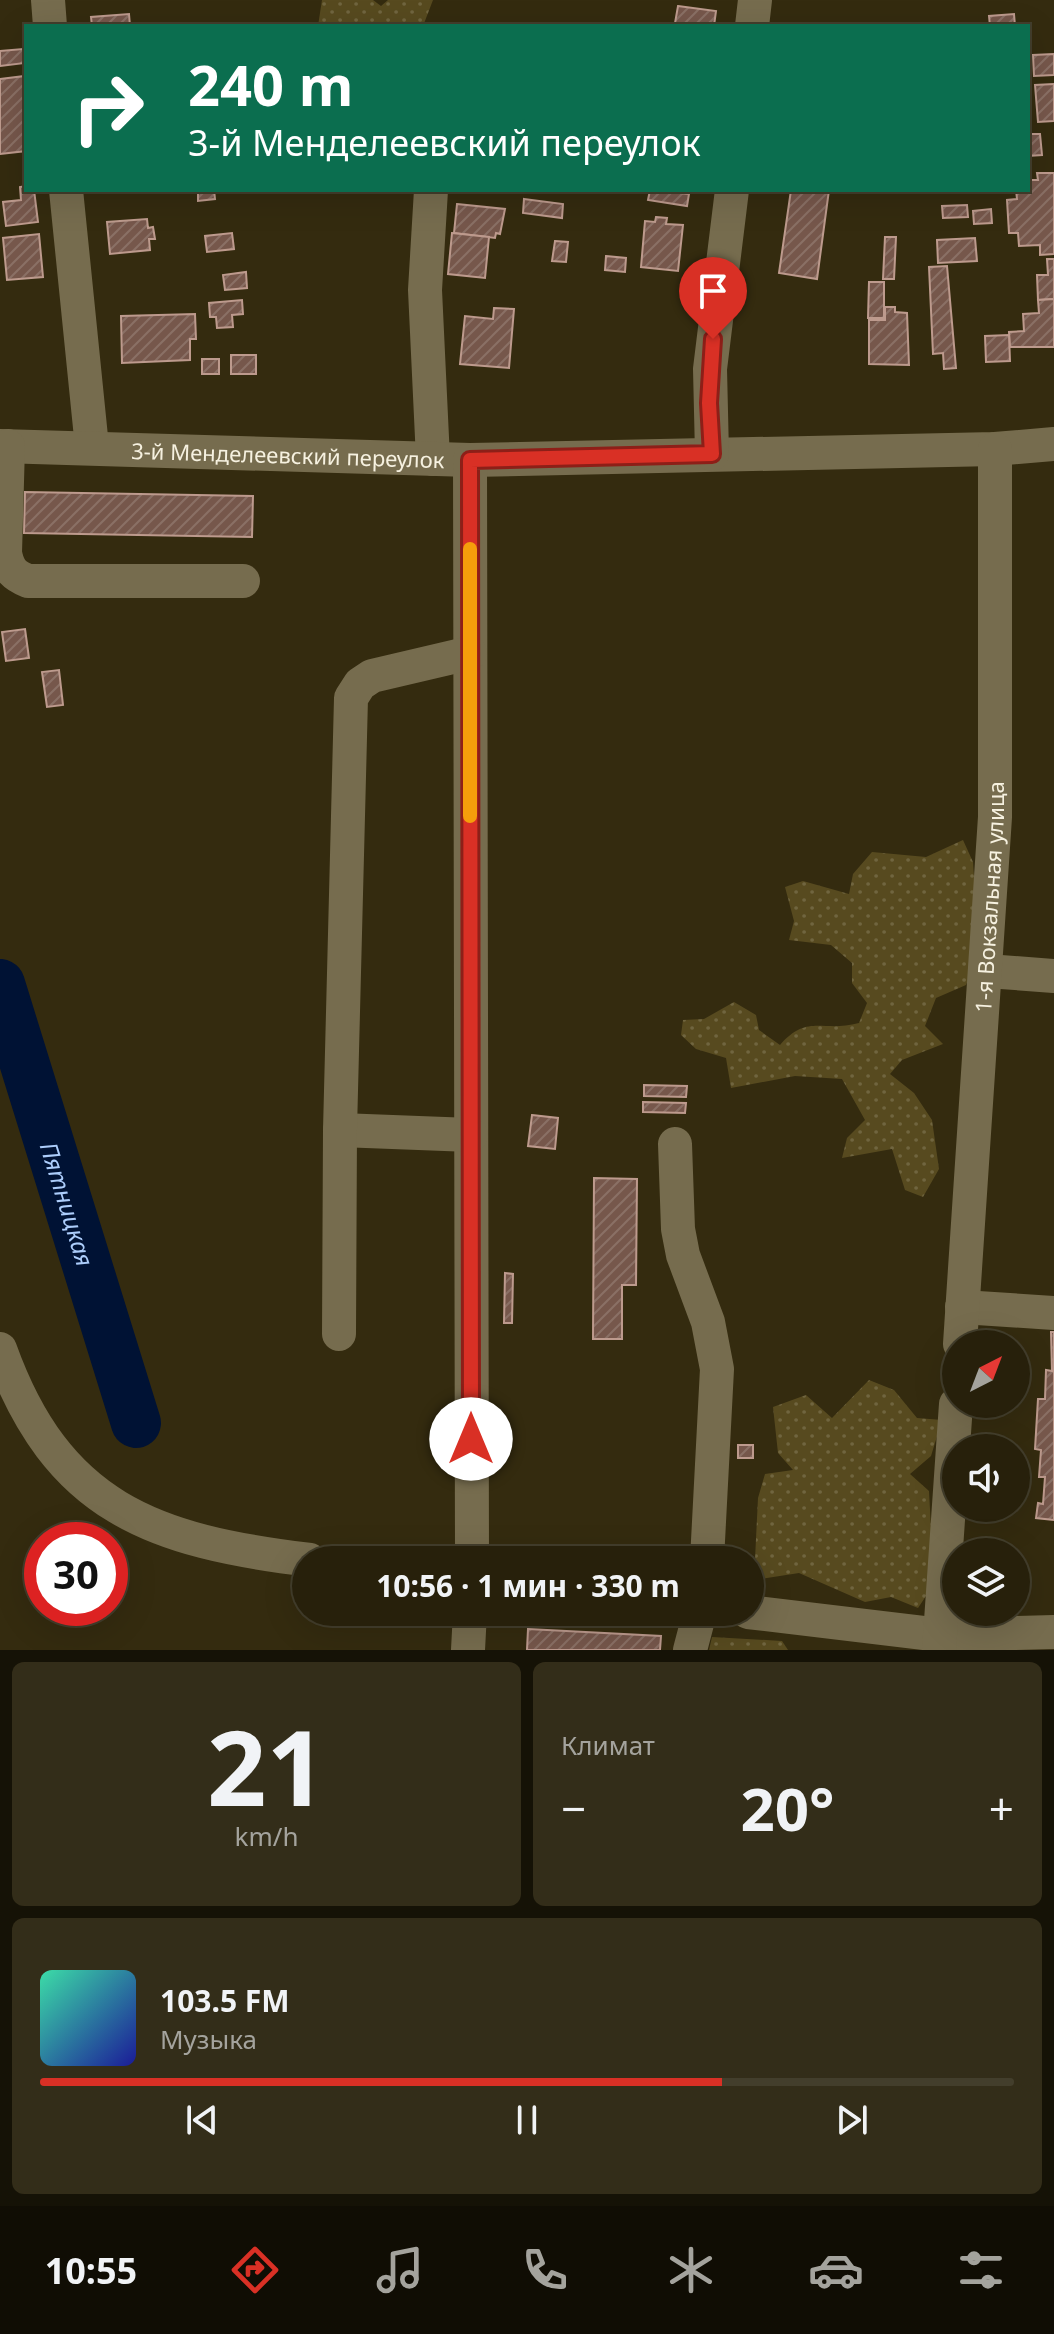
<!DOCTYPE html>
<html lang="ru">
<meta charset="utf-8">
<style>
body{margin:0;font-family:"Noto Sans",sans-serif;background:#332d19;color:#f1f3f6;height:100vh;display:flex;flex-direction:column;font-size:30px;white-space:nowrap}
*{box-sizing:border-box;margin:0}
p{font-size:26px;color:#a4a39d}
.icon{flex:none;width:44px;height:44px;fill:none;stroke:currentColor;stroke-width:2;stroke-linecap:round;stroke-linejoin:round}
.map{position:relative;height:1650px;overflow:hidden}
.sheet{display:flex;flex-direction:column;gap:12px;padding:12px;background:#151206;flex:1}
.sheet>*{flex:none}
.top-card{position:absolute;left:24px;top:24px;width:1006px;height:168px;border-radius:0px;box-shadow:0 8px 32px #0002,0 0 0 2px #433e2c;background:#0b6e4f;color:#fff;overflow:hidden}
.needle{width:52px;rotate:42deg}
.buttons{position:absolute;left:942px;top:1330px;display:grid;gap:16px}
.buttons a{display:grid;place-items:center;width:88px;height:88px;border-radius:50%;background:#27200b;box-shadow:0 8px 32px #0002,0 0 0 2px #433e2c;font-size:40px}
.speed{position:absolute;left:24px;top:1522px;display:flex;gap:16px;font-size:40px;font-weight:700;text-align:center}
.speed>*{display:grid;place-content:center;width:104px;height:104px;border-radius:50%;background:#27200b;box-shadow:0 8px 32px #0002,0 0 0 2px #433e2c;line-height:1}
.speed .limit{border:12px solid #d22;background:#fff;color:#111}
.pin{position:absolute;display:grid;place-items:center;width:68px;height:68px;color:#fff;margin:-82px -34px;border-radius:50% 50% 50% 0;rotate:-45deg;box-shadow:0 0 8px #0007}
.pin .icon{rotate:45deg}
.me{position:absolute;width:88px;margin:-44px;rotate:0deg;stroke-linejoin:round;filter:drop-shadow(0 0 6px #0008)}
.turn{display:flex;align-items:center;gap:28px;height:168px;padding:0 32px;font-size:36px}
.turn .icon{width:104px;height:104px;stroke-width:2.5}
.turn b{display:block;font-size:56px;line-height:68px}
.big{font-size:60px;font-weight:700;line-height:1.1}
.sheet .card{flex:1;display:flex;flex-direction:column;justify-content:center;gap:12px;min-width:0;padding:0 28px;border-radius:12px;background:#332d19}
.sheet .dial{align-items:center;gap:0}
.dial b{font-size:104px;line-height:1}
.song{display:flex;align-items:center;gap:24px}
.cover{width:96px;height:96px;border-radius:12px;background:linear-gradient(135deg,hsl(160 70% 55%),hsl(240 70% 35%))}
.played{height:8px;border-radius:4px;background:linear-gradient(90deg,#d93025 70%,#433e2c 70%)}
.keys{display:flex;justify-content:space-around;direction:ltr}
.heat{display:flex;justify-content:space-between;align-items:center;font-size:44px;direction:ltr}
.sheet .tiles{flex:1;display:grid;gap:12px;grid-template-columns:1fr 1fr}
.card:last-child{grid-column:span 2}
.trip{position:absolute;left:292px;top:1546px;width:472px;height:80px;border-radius:40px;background:#27200b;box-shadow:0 8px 32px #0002,0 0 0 2px #433e2c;font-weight:700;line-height:80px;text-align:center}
.dock{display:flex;height:128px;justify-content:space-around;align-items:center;background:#100d04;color:#a4a39d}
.dock .icon{width:56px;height:56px}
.dock .selected{color:#d93025}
.dock b{font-size:36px;color:#f1f3f6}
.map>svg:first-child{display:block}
.grass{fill:url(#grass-dots)}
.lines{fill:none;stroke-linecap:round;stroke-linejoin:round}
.river{stroke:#001234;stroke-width:50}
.building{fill:url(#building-hatch);stroke:#bd9a8d;stroke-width:2}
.minor{stroke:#766c4e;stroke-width:34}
.route-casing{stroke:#8d1f18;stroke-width:20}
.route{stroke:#d93025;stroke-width:14}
.slow{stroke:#f59e0b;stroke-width:14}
.labels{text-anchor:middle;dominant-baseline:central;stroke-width:7;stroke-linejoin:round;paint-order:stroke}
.street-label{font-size:22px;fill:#f6f1e0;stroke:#2a2105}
.water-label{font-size:24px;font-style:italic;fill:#accdfb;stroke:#2a2105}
</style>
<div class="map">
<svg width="1054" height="1650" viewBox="0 0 1054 1650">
<defs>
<pattern id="grass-dots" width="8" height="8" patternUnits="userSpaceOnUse" patternTransform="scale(2)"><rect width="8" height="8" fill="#574a1f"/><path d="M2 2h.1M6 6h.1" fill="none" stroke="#70653f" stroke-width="1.8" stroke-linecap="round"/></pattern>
<pattern id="building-hatch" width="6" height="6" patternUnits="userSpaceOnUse" patternTransform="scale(2)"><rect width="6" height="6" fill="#76574b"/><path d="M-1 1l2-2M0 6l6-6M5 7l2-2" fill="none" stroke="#8a7065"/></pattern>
</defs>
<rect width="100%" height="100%" fill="#342b0f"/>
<g class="grass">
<path d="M322 0H373L381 6 388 0H433L423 26H318Z"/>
<path d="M963 840 973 862 979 953 966 985 936 998 925 1026 943 1044 902 1060 890 1074 914 1093 932 1120 939 1169 923 1197 905 1190 892 1149 842 1158 847 1138 865 1120 842 1079 795 1076 731 1088 726 1058 696 1049 681 1035 683 1020 704 1019 734 1002 756 1015 759 1030 780 1045C808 1013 822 1033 859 1023L867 1003 852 983V963L831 945 789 940 794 921 785 887 803 881 849 894 853 874 872 852 926 857Z"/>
<path d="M869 1380 894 1390 917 1418 942 1420 931 1456 910 1474 929 1491 934 1584 918 1608 891 1597 865 1602 799 1573 754 1580 758 1498 765 1474 793 1470 778 1453 773 1407 806 1395 832 1418Z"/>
<path d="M712 1637 782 1641 788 1650H709Z"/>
</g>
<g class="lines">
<path class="river" id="s1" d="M0 984 136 1423"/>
</g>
<g class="building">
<path d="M678 6 716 11 714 26 675 23Z"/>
<path d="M129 14 130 26H92L91 17Z"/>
<path d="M1014 14 1015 26H990L989 16Z"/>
<path d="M23 49 25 63 0 66V51Z"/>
<path d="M1054 54V75L1034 76 1033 55Z"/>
<path d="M25 76 26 151 0 154V79Z"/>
<path d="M1054 84V121L1038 122 1035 85Z"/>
<path d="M1028 134H1040L1042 155 1028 156Z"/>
<path d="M1037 173H1054V254L1040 255V245L1019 246 1018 233H1009L1007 200 1017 199 1016 190H1028V180H1038Z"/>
<path d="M26 186V190H34L38 222 6 226 3 202 21 200 20 187Z"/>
<path d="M198 190H214L215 199 198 201Z"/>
<path d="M650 190 689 194 687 206 648 200Z"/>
<path d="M791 190H829L817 279 779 273Z"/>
<path d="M524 199 563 204 562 218 523 213Z"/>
<path d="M457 204 505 209 500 234 496 233 495 238 454 233Z"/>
<path d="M967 205 968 217 943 218 942 206Z"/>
<path d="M991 209 992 223 974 224 973 211Z"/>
<path d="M656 217 667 218 666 224 683 225 678 271 641 267 645 221 655 222Z"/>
<path d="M147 219 148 228 153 227 155 239H149L150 250 110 254 107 222Z"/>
<path d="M232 233 234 249 207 252 205 236Z"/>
<path d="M452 233 489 237 485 278 448 274Z"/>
<path d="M39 234 43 277 7 280 3 238Z"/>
<path d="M885 237H896L894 279H883Z"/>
<path d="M975 238 977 261 938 263 937 240Z"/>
<path d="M555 241 568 242 566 262 552 261Z"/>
<path d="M606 256 626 258 625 272 605 270Z"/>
<path d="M1047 259H1054V299L1038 300 1037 275H1048Z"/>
<path d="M947 266 956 368 944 369 943 353 933 354 929 267Z"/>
<path d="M246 272 247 288 225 290 223 275Z"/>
<path d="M869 282H884V318H868Z"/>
<path d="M1054 299V347H1010L1009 332 1024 331 1023 314 1039 313 1038 300Z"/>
<path d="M242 300 243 314 232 315 233 327 217 328 216 317H210L209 303Z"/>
<path d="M885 307H895V312L907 313 909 365 869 364V320H885Z"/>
<path d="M494 308 514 309 509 368 460 364 465 316 493 319Z"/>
<path d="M195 314 196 339H190V360L122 363 121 316Z"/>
<path d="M1009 335 1010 361 986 362 985 336Z"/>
<rect x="231" y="355" width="25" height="19"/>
<rect x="202" y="359" width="17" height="15"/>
<path d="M25 492 253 496 252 537 24 533Z"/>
<path d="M25 629 29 658 6 661 2 632Z"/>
<path d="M59 670 63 705 47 707 42 672Z"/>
<path d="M644 1085 687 1086 686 1097 644 1096Z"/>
<path d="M643 1102 686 1103 685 1113 643 1112Z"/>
<path d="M532 1115 558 1118 555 1149 528 1146Z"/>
<path d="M594 1178 637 1179 636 1285H622V1339H593Z"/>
<path d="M505 1273 513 1274 512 1323H504Z"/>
<path d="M1051 1332H1054V1520L1036 1518 1038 1503 1043 1504 1045 1477H1039L1041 1450 1035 1449 1038 1399H1045L1046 1370 1052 1371Z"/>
<rect x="738" y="1445" width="15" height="13"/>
<path d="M528 1629 661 1636 660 1650H527Z"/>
</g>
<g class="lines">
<g class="minor">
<path d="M48 0 50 26"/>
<path d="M752 26 755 0"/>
<path d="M66 190 92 447"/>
<path d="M431 190 425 290 433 459"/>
<path id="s2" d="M0 446 470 460 995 449 1054 444"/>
<path d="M8 446 5 553C8 569 13 575 28 581H243"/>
<path d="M712 454 710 369 732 190"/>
<path d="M470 460 472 1560"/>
<path d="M987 971 1054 976"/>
<path d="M340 1130 471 1135"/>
<path d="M675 1144 678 1229 683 1255 708 1322 717 1369 707 1560"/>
<path d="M962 1307 1054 1313"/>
<path d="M339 1334 340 1130 351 698 360 684 372 676 470 653"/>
<path id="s3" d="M960 1344 995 817V449"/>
<path d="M0 1349C57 1508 153 1541 310 1560"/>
<path d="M748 1612 940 1635 1054 1632"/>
<path d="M468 1650 470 1612"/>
<path d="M690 1650 700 1612"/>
<path d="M939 1650 956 1404"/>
</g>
</g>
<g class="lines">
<g class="route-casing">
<path id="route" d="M471 1439 470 460 712 454 709 403 713 339"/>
</g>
<use href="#route" class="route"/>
<path class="slow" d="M470 549V816"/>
</g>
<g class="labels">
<g class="street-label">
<text stroke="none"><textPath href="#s2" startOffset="288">3-й Менделеевский переулок</textPath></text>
<text stroke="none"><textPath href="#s3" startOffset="448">1-я Вокзальная улица</textPath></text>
</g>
<g class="water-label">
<text stroke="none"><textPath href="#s1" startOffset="230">Пятницкая</textPath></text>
</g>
</g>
</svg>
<div class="buttons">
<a><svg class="needle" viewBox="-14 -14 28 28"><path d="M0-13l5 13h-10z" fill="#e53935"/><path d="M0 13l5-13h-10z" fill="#a4a39d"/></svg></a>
<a><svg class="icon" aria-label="sound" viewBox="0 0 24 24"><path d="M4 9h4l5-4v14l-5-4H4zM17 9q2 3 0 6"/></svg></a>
<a><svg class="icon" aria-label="layers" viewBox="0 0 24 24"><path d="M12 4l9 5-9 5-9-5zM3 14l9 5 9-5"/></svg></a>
</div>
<div class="speed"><div class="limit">30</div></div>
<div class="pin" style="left:713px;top:339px;background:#d93025"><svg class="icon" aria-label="arrive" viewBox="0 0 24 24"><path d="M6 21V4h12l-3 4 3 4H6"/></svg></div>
<svg class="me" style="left:471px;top:1439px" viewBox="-20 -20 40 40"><circle r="19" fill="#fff"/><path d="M0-13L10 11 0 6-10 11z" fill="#d93025"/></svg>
<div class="trip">10:56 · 1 мин · 330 m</div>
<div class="top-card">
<div class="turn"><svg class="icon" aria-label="right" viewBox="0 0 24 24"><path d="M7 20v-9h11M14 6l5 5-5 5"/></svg><div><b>240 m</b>3-й Менделеевский переулок</div></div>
</div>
</div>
<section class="sheet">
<div class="tiles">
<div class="card dial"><b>21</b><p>km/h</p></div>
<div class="card"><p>Климат</p>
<div class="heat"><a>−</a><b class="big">20°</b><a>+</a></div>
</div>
<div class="card">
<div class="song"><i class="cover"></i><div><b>103.5 FM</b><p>Музыка</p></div></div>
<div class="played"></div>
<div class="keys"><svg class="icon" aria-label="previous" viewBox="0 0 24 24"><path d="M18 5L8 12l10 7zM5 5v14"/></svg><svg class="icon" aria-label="pause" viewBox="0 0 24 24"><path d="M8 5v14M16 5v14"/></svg><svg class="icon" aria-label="next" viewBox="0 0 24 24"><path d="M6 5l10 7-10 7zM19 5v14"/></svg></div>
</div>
</div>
</section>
<nav class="dock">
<b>10:55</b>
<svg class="icon selected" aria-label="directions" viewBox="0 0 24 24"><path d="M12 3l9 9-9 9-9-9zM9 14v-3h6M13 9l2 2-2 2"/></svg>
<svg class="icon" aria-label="music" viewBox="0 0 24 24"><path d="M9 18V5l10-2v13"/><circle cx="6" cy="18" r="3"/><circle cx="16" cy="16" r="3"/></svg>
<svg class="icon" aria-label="phone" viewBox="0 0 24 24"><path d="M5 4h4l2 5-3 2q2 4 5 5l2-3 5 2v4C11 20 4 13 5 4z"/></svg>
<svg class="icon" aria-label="climate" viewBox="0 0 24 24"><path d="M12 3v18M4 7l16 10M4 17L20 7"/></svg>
<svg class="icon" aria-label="car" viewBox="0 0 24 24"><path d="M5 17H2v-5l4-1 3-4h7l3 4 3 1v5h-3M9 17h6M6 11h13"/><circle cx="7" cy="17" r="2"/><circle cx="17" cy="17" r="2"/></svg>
<svg class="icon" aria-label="filters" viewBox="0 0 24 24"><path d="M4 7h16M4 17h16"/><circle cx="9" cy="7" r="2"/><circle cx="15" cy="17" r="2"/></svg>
</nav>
